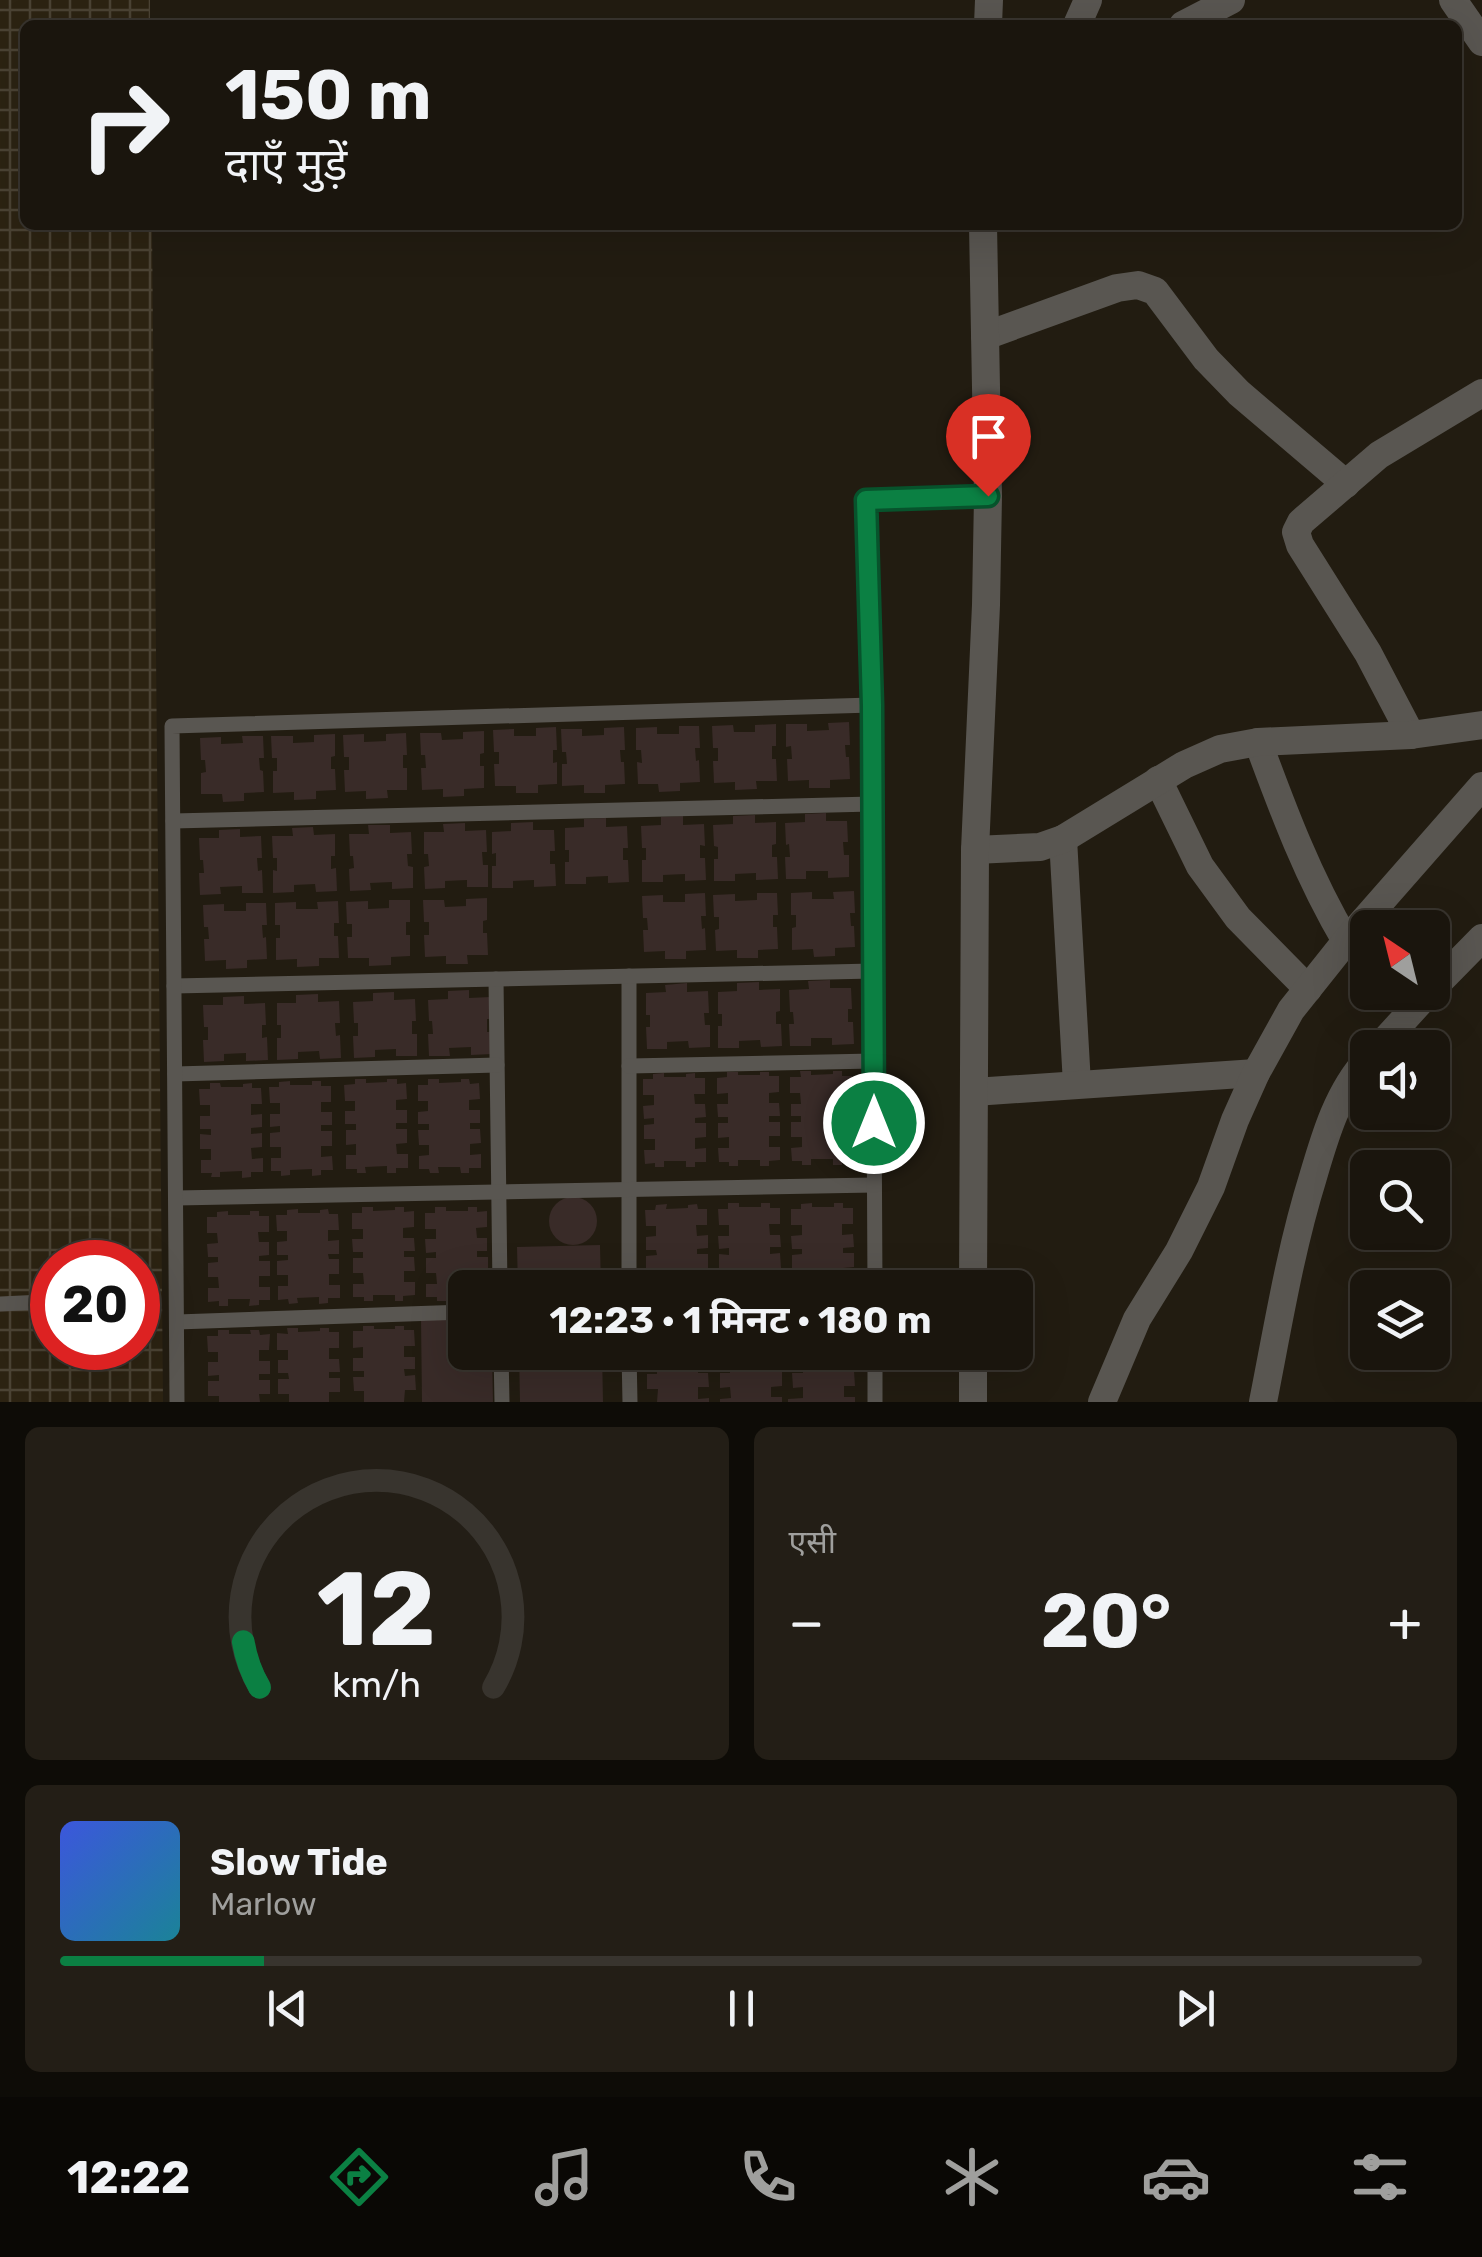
<!DOCTYPE html>
<html lang="hi">
<meta charset="utf-8">
<style>
body{margin:0;font-family:Rubik,"Noto Sans Devanagari",sans-serif;background:#231e16;color:#f1f3f6;height:100vh;display:flex;flex-direction:column;font-size:38px;white-space:nowrap}
*{box-sizing:border-box;margin:0}
p{font-size:32px;color:#9f9f9d}
.icon{flex:none;width:55px;height:55px;fill:none;stroke:currentColor;stroke-width:2;stroke-linecap:round;stroke-linejoin:round}
.map{position:relative;height:1402px;overflow:hidden}
.sheet{display:flex;flex-direction:column;gap:25px;padding:25px;background:#0e0c07;flex:1}
.sheet>*{flex:none}
.hud{position:absolute;left:20px;top:20px;width:1442px;height:210px;border-radius:15px;box-shadow:0 10px 40px #0002,0 0 0 2px #38342e;background:#1a150d;color:#f1f3f6;overflow:hidden}
.needle{width:65px;rotate:325deg}
.tools{position:absolute;left:1350px;top:910px;display:grid;gap:20px}
.tools a{display:grid;place-items:center;width:100px;height:100px;border-radius:15px;background:#1a150d;box-shadow:0 10px 40px #0002,0 0 0 2px #38342e;font-size:50px}
.speed{position:absolute;left:30px;top:1240px;display:flex;gap:20px;font-size:50px;font-weight:700;text-align:center}
.speed>*{display:grid;place-content:center;width:130px;height:130px;border-radius:50%;background:#1a150d;box-shadow:0 10px 40px #0002,0 0 0 2px #38342e;line-height:1}
.speed .limit{border:15px solid #d22;background:#fff;color:#111}
.pin{position:absolute;display:grid;place-items:center;width:85px;height:85px;color:#fff;margin:-102px -42px;border-radius:50% 50% 50% 0;rotate:-45deg;box-shadow:0 0 10px #0007}
.pin .icon{rotate:45deg}
.me{position:absolute;width:110px;margin:-55px;rotate:0deg;stroke-linejoin:round;filter:drop-shadow(0 0 8px #0008)}
.turn{display:flex;align-items:center;gap:35px;height:210px;padding:0 40px;font-size:45px}
.turn .icon{width:130px;height:130px;stroke-width:2.5}
.turn b{display:block;font-size:70px;line-height:85px}
.big{font-size:75px;font-weight:700;line-height:1.1}
.sheet .widget{flex:1;display:flex;flex-direction:column;justify-content:center;gap:15px;min-width:0;padding:0 35px;border-radius:15px;background:#231e16}
.sheet .dial{align-items:center;gap:0}
.dial svg{height:260px;overflow:visible;fill:none;stroke:#38342e;stroke-width:7;stroke-linecap:round;text-anchor:middle}
.dial text{fill:#f1f3f6;stroke:none}
.song{display:flex;align-items:center;gap:30px}
.cover{width:120px;height:120px;border-radius:15px;background:linear-gradient(135deg,hsl(230 70% 55%),hsl(190 70% 35%))}
.played{height:10px;border-radius:5px;background:linear-gradient(90deg,#0b8043 15%,#38342e 15%)}
.keys{display:flex;justify-content:space-around;direction:ltr}
.heat{display:flex;justify-content:space-between;align-items:center;font-size:55px;direction:ltr}
.sheet .tiles{flex:1;display:grid;gap:25px;grid-template-columns:1fr 1fr}
.widget:last-child{grid-column:span 2}
.trip{position:absolute;left:448px;top:1270px;width:585px;height:100px;border-radius:15px;background:#1a150d;box-shadow:0 10px 40px #0002,0 0 0 2px #38342e;font-weight:700;line-height:100px;text-align:center}
.menu{display:flex;height:160px;justify-content:space-around;align-items:center;background:#0a0805;color:#9f9f9d}
.menu .icon{width:70px;height:70px}
.menu .active{color:#0b8043}
.menu b{font-size:45px;color:#f1f3f6}
.map>svg:first-child{display:block}
.industrial{fill:url(#industrial-grid);fill-rule:evenodd}
.building{fill:#392b28}
.lines{fill:none;stroke-linecap:round;stroke-linejoin:round}
.service{stroke:#595651;stroke-width:15}
.minor{stroke:#595651;stroke-width:28}
.tertiary{stroke:#595651;stroke-width:28}
.route-casing{stroke:#07532c;stroke-width:25}
.route{stroke:#0b8043;stroke-width:18}
</style>
<div class="map">
<svg width="1482" height="1402" viewBox="0 0 1482 1402">
<defs>
<pattern id="industrial-grid" width="8" height="8" patternUnits="userSpaceOnUse" patternTransform="scale(2.5)"><rect width="8" height="8" fill="#2c2312"/><path d="M0 4h8M4 0v8" fill="none" stroke="#4b4334"/></pattern>
</defs>
<rect width="100%" height="100%" fill="#221c11"/>
<path class="industrial" d="M0 0H150V25H25V225H152L163 1402H0ZM52 1262H138V1348H52Z"/>
<g class="building">
<path d="M849 722 850 745H845L846 757H849L850 779 830 780V788H809V780L788 781 787 759H792L791 746 786 747V724H807V731L829 730 828 723Z"/>
<path d="M776 724V746H772V759H776L777 781H756L757 789 735 790V782L714 783 713 761H718V748H713L712 726 733 725 734 732H755V725Z"/>
<path d="M679 726H699L700 748H695L696 761 699 760 700 782 680 783V791L659 792 658 784H638L637 762 642 763 641 750H636V728L657 727V734H679Z"/>
<path d="M556 727 557 750H553V763L557 762V784L538 785V793H516V786H495L494 764H499V752H494L493 730 514 729V736H536V728Z"/>
<path d="M624 727 625 750H620L621 762H624L625 784 605 785V793H584V785L562 786V764H567L566 752H562L561 729H582V736L604 735V728Z"/>
<path d="M484 731V753L480 754V766H484V788L464 789V796L443 797V789L422 790 421 768H426L425 755H421L420 733H441L442 740 463 739V732Z"/>
<path d="M406 733 407 755H403V768H407V790H387L388 798 366 799V791L345 792 344 770H349V757H344L343 735 364 734V742L386 741V734Z"/>
<path d="M335 734V756L331 757V769H335L336 790 316 791V799L294 800V792L273 793V771H277V758H272L271 736H293V743L314 742V735Z"/>
<path d="M242 736H263L264 758H259L260 770 263 771 264 792 244 793V801L223 802 222 794H201V773L206 772 205 760H201L200 738 221 737V744L243 743Z"/>
<path d="M826 813V821H847L848 842H843L844 855H849V877L828 878V871H806V879H786L785 857H790L789 844 786 845 785 823 805 822V814Z"/>
<path d="M755 815V823L776 822V844L772 845V857H777L778 879 756 880V873L735 874V881H714V859H718V847L714 846 713 825 733 824V816Z"/>
<path d="M683 816V825L704 824 705 846 700 845V858H705L706 880 685 881V874L663 875V882H642V860H646V848H642L641 826 661 825V817Z"/>
<path d="M606 818V827L627 826 628 848H623V860H628L629 882 608 883V876L586 877V884H565V862H569V850H565V828L584 827V819Z"/>
<path d="M533 822V830H554L555 851H550V864H555L556 886 534 887V880L513 881V888H492V866H496V853L492 854V832L511 831V823Z"/>
<path d="M465 823V831L486 830 487 852H482L483 865H488V887H467V880L445 881V888L425 889 424 867 429 866 428 854H424V832H444L443 824Z"/>
<path d="M368 825H390V833L411 832 412 854H407L408 866 413 867V888L392 889V882L370 883 371 890 350 891 349 869 354 868 353 856H350L349 834H369Z"/>
<path d="M313 827 314 835 335 834V856H331V869L336 868 337 891 316 892 315 884 294 885V892L273 893V870L277 871V858H273L272 836H293L292 828Z"/>
<path d="M240 829V837L261 836 262 858H257L258 871 262 870 263 893H242V886L220 887 221 894 200 895 199 873H204L203 860H200L199 838H219V830Z"/>
<path d="M854 891 855 913H850L851 926H854L855 947 835 948V956L814 957 813 949 792 950V928L796 927V915H791V893L812 892V899H834L833 892Z"/>
<path d="M705 893 706 916H701L702 929 705 928 706 950 686 951V959H665V951L644 952 643 930H648L647 918H643L642 896 663 895V902H685V894Z"/>
<path d="M757 893H777L778 915H773V927H777L778 949 758 950V958H737V950L716 951 715 930 719 929V917H714L713 895 735 894V901L757 900Z"/>
<path d="M487 898V920L483 921V933H487L488 955H467L468 964H446V956L425 957 424 935H429V922H424L423 900H444L445 907 466 906V899Z"/>
<path d="M389 900H410V922H406V935H410V956L391 957V965L369 966V958H348L347 937H352V924H347L346 902 368 901V909L389 908Z"/>
<path d="M338 901 339 923H334V936H338L339 958H319V966L297 967V959L276 960V938H280V925H275V903L296 902V909H318L317 902Z"/>
<path d="M246 903H266L267 925H262L263 938 266 937 267 959 247 960V968L226 969V960L205 961 204 939H209L208 927H204L203 905 224 904V911H246Z"/>
<path d="M830 980V988H851L852 1009H848V1022H853L854 1044 832 1045V1038H811V1046H790L789 1024H794L793 1012H790L789 990 809 989 808 981Z"/>
<path d="M759 982V990L780 989V1011L776 1012V1024H781L782 1046 761 1047 760 1040 739 1041V1048H718V1026H722V1014H718V992L737 991V983Z"/>
<path d="M687 983V992L708 991 709 1013H704L705 1025H710V1047L689 1048 688 1041 667 1042V1049H647L646 1027H650V1015H646V993L666 992 665 985Z"/>
<path d="M469 990V998L490 997 491 1019H487V1032H492V1054L471 1055V1047L449 1048 450 1056H429L428 1034H433L432 1021H429L428 1000 448 999V991Z"/>
<path d="M394 992V1000L415 999 416 1021H412V1034H417V1056H396V1049L375 1050V1057L354 1058 353 1036H358V1023H354L353 1002 373 1001V993Z"/>
<path d="M318 994V1002L339 1001 340 1023H335L336 1036 340 1035 341 1058 320 1059 319 1051 298 1052V1059L277 1060V1038H281V1025H277V1003H296V995Z"/>
<path d="M244 996V1004L265 1003 266 1025H262V1038L267 1037 268 1060 246 1061V1053L224 1054V1061L204 1062 203 1040H208V1027H204L203 1005H223V997Z"/>
<path d="M800 1071H811V1075L833 1074V1071H842V1076H852V1091L841 1092V1102H852L853 1115H842V1121H853V1135L842 1136V1147L853 1146V1160H842V1165H833V1159H811V1165H802V1161H792L791 1148 802 1147V1137H791V1122H801V1116H791V1104H801L800 1093H790V1077H801Z"/>
<path d="M727 1072H738V1075H760V1072H769V1076H779V1092L769 1093V1103H779L780 1116H769V1122H780V1136H769V1147H780V1160L769 1161V1166H760V1160H738V1166H729V1162H719L718 1148H729V1137L718 1138V1123H728V1117H718L717 1104H728V1093L717 1094V1078L727 1077Z"/>
<path d="M664 1073V1077H686V1074L695 1073V1078H705V1094H694L695 1104H705L706 1117 695 1118V1123H706V1137L695 1138V1149L706 1148V1162H695V1167H686V1161H664V1167H655V1163L645 1164 644 1150H655V1139H644V1125L654 1124V1118L644 1119 643 1106 654 1105V1095H643V1079H653V1074Z"/>
<path d="M355 1079H366V1083L387 1082V1079H397V1084L406 1083 407 1099 396 1100V1110H407V1123H396V1129H407V1143L396 1144 397 1154H408V1168H396V1173H387V1166L365 1167 366 1173H357V1169H346V1155H356V1144L346 1145V1130H356V1124H345V1111H355V1101H345L344 1085 355 1084Z"/>
<path d="M428 1079H439V1083L461 1082V1079H469L470 1084 479 1083 480 1099 469 1100V1110H480V1123H470V1129H480L481 1143 470 1144V1155L481 1154V1168H469V1173H461L460 1167H438L439 1173H430L429 1169H419V1156L429 1155V1145H419L418 1130H429V1124H418V1112L428 1111V1101H418V1085H428Z"/>
<path d="M290 1081V1085H312V1081H321V1086H331V1102H321V1112H332V1125H321V1131H332V1146H321V1157L332 1156 333 1170H321V1175L312 1176V1169L290 1170V1175L281 1176V1171H271V1158H281V1147H270V1133L280 1132V1126L270 1127V1114H280V1103H270L269 1087H279V1082Z"/>
<path d="M210 1083H220L221 1087H243V1084L252 1083V1088H261L262 1104H251V1115L262 1114V1127L251 1128V1134L262 1133V1147L251 1148 252 1159 263 1158V1172H251V1177L242 1178V1171L220 1172V1177H211L212 1173H201V1160H211V1149H200V1134L211 1135V1129H200V1116H210V1105H200L199 1089H210Z"/>
<circle cx="573" cy="1221" r="24"/>
<path d="M728 1203H739V1207H761V1203H770V1208H780V1224H769L770 1235H780L781 1247H770V1254L780 1253 781 1268H770V1279H781V1288H720L719 1280H730V1269H719V1254L729 1255V1248L719 1249 718 1236H729V1225H719L718 1209H728Z"/>
<path d="M812 1203V1207H834V1203H843V1208H853V1224H842V1235L853 1234 854 1247 843 1248V1253H854V1267L843 1268V1279H854V1288H792V1280H803L802 1269H792V1255L802 1254V1249H792L791 1236 802 1235V1225H791V1209H801V1204Z"/>
<path d="M667 1204 666 1209 688 1208V1205L697 1204 698 1209H707V1225H696L697 1236 708 1235V1248L697 1249V1254H708V1269H697V1280H708L709 1288H647L646 1281H657V1270H646V1256L657 1255 656 1250H646V1237L656 1236V1226H646L645 1210H655L656 1205Z"/>
<path d="M362 1207H373V1211L395 1210V1207H404V1212L414 1211V1227L403 1228V1238H414L415 1251H404V1257H414L415 1271H404V1282H415V1295L403 1296V1301H395V1295H373V1301H364V1297H353V1284H364L363 1273H353V1258H363V1252H353L352 1239H363V1229H352V1213H362Z"/>
<path d="M435 1207H446V1211H468V1207H477V1212L487 1211V1227L476 1228 477 1238H487V1251H477V1257H488V1271L477 1272V1282H488V1288H465V1295H446V1301H437V1297H426V1284H437L436 1273H426V1258H436V1252L426 1253 425 1239H436V1229H425V1213H435Z"/>
<path d="M298 1209V1213H320V1210L328 1209 329 1214H338L339 1230H328V1241L339 1240V1254H328L329 1259H339V1274H329V1285H340V1298H328V1303L319 1304V1297L297 1298 298 1303 289 1304 288 1299 278 1300V1286H288V1275H277V1261L288 1260V1255H277V1242L287 1241V1231H277L276 1215H287V1210Z"/>
<path d="M228 1211V1215H250V1211H259V1216H269V1232H258L259 1242H269V1255L259 1256V1261H270V1276H259V1287H270V1300H259V1305L249 1306 250 1299H228V1306H219V1301L208 1302V1288H219L218 1277H208V1263L218 1262V1257H208L207 1244 218 1243 217 1233H207V1217H217V1212Z"/>
<path d="M600 1245 601 1288H518L517 1247Z"/>
<path d="M421 1320H465V1352H492L493 1402H422Z"/>
<path d="M363 1326H374V1329H395V1326H404V1330H414L415 1346H404V1357H415V1369H404L405 1376 415 1375 416 1390H405L404 1402H364V1391H354L353 1377H364V1371H353V1358H363V1347L353 1348V1331H363Z"/>
<path d="M287 1328H298V1332L320 1331V1328H329V1332H339V1348H329V1359H339L340 1372H329V1378H340V1392H329V1402H289V1394H278V1379H289L288 1373H278V1360H288V1350H277V1333L288 1334Z"/>
<path d="M218 1330H229V1334H251L250 1330H259L260 1335 270 1334 269 1350H259V1361H270V1374H259V1380H270V1394H259L260 1402H219V1396H208V1381H219V1375L208 1376V1362H218V1352H208L207 1336H218Z"/>
<path d="M519 1352H602L603 1402H520Z"/>
<path d="M657 1352 708 1354 709 1367H698V1373H708L709 1387H698V1399L709 1398V1402H657L658 1389H647V1374H657V1368H646V1355H657Z"/>
<path d="M729 1352 781 1353V1366H770L771 1372H782V1386L771 1387V1397H782V1402H720V1399L731 1398 730 1387 720 1388V1373H730V1367H719V1354Z"/>
<path d="M803 1352 854 1353V1366H844V1372L854 1371 855 1386H844V1397H855V1402H788V1399L803 1398V1387L793 1388 792 1373H803V1367H792V1354Z"/>
</g>
<g class="lines">
<g class="service">
<path d="M872 705 866 501 988 496"/>
<path d="M173 821 872 804"/>
<path d="M629 976V1288"/>
<path d="M496 979 500 1288"/>
<path d="M174 986 873 971"/>
<path d="M629 1066 874 1061"/>
<path d="M175 1074 497 1065"/>
<path d="M176 1198 874 1185"/>
<path d="M0 1304 43 1302"/>
<path d="M177 1322 465 1312"/>
<path d="M501 1352 502 1402"/>
<path d="M629 1352 630 1402"/>
<path d="M875 1352V1402"/>
<path d="M177 1402 172 726 872 705 875 1288"/>
</g>
<g class="minor">
<path d="M1453 0 1482 42"/>
<path d="M1077 25 1088 0"/>
<path d="M1183 25 1231 0"/>
<path d="M985 336 1117 288 1138 285 1155 291 1206 359 1239 393 1346 484"/>
<path d="M1411 735 1368 653 1300 545 1296 532 1301 522 1379 455 1482 393"/>
<path d="M1258 742C1283 810 1308 877 1346 941"/>
<path d="M1158 780 1200 866 1238 918 1308 989"/>
<path d="M1063 839 1077 1084"/>
<path d="M975 850 1040 847 1063 839 1184 765 1220 749 1258 742 1411 735 1482 725"/>
<path d="M1432 989 1482 938"/>
<path d="M1378 1048 1429 992"/>
<path d="M974 1092 1256 1073"/>
<path d="M1102 1402 1137 1319 1179 1251 1211 1187 1235 1120 1256 1073 1291 1010 1346 941 1482 786"/>
<path d="M1263 1402C1278 1326 1290 1251 1313 1177 1325 1136 1338 1091 1368 1059"/>
</g>
<g class="tertiary">
<path d="M988 25 989 0"/>
<path d="M973 1288 975 850 986 605 988 496 983 225"/>
<path d="M973 1402V1352"/>
</g>
</g>
<g class="lines">
<g class="route-casing">
<path id="route" d="M874 1123 872 705 866 500 988 496"/>
</g>
<use href="#route" class="route"/>
</g>
</svg>
<div class="tools">
<a><svg class="needle" viewBox="-14 -14 28 28"><path d="M0-13l5 13h-10z" fill="#e53935"/><path d="M0 13l5-13h-10z" fill="#9f9f9d"/></svg></a>
<a><svg class="icon" aria-label="sound" viewBox="0 0 24 24"><path d="M4 9h4l5-4v14l-5-4H4zM17 9q2 3 0 6"/></svg></a>
<a><svg class="icon" aria-label="search" viewBox="0 0 24 24"><circle cx="10" cy="10" r="6"/><path d="M15 15l6 6"/></svg></a>
<a><svg class="icon" aria-label="layers" viewBox="0 0 24 24"><path d="M12 4l9 5-9 5-9-5zM3 14l9 5 9-5"/></svg></a>
</div>
<div class="speed"><div class="limit">20</div></div>
<div class="pin" style="left:988px;top:496px;background:#d93025"><svg class="icon" aria-label="arrive" viewBox="0 0 24 24"><path d="M6 21V4h12l-3 4 3 4H6"/></svg></div>
<svg class="me" style="left:874px;top:1123px" viewBox="-20 -20 40 40"><circle r="17" fill="#0b8043" stroke="#fff" stroke-width="3"/><path d="M0-11L8 9 0 5-8 9z" fill="#fff"/></svg>
<div class="trip">12:23 · 1 मिनट · 180 m</div>
<div class="hud">
<div class="turn"><svg class="icon" aria-label="right" viewBox="0 0 24 24"><path d="M7 20v-9h11M14 6l5 5-5 5"/></svg><div><b>150 m</b>दाएँ मुड़ें</div></div>
</div>
</div>
<section class="sheet">
<div class="tiles">
<div class="widget dial"><svg viewBox="0 0 100 80">
<path d="M14 69A42 42 0 1 1 86 69"/>
<path d="M14 69A42 42 0 0 1 9 55" stroke="#0b8043"/>
<text x="50" y="56" font-size="32" font-weight="700">12</text>
<text x="50" y="72" font-size="11">km/h</text>
</svg></div>
<div class="widget"><p>एसी</p>
<div class="heat"><a>−</a><b class="big">20°</b><a>+</a></div>
</div>
<div class="widget">
<div class="song"><i class="cover"></i><div><b>Slow Tide</b><p>Marlow</p></div></div>
<div class="played"></div>
<div class="keys"><svg class="icon" aria-label="previous" viewBox="0 0 24 24"><path d="M18 5L8 12l10 7zM5 5v14"/></svg><svg class="icon" aria-label="pause" viewBox="0 0 24 24"><path d="M8 5v14M16 5v14"/></svg><svg class="icon" aria-label="next" viewBox="0 0 24 24"><path d="M6 5l10 7-10 7zM19 5v14"/></svg></div>
</div>
</div>
</section>
<nav class="menu">
<b>12:22</b>
<svg class="icon active" aria-label="directions" viewBox="0 0 24 24"><path d="M12 3l9 9-9 9-9-9zM9 14v-3h6M13 9l2 2-2 2"/></svg>
<svg class="icon" aria-label="music" viewBox="0 0 24 24"><path d="M9 18V5l10-2v13"/><circle cx="6" cy="18" r="3"/><circle cx="16" cy="16" r="3"/></svg>
<svg class="icon" aria-label="phone" viewBox="0 0 24 24"><path d="M5 4h4l2 5-3 2q2 4 5 5l2-3 5 2v4C11 20 4 13 5 4z"/></svg>
<svg class="icon" aria-label="climate" viewBox="0 0 24 24"><path d="M12 3v18M4 7l16 10M4 17L20 7"/></svg>
<svg class="icon" aria-label="car" viewBox="0 0 24 24"><path d="M5 17H2v-5l4-1 3-4h7l3 4 3 1v5h-3M9 17h6M6 11h13"/><circle cx="7" cy="17" r="2"/><circle cx="17" cy="17" r="2"/></svg>
<svg class="icon" aria-label="filters" viewBox="0 0 24 24"><path d="M4 7h16M4 17h16"/><circle cx="9" cy="7" r="2"/><circle cx="15" cy="17" r="2"/></svg>
</nav>
